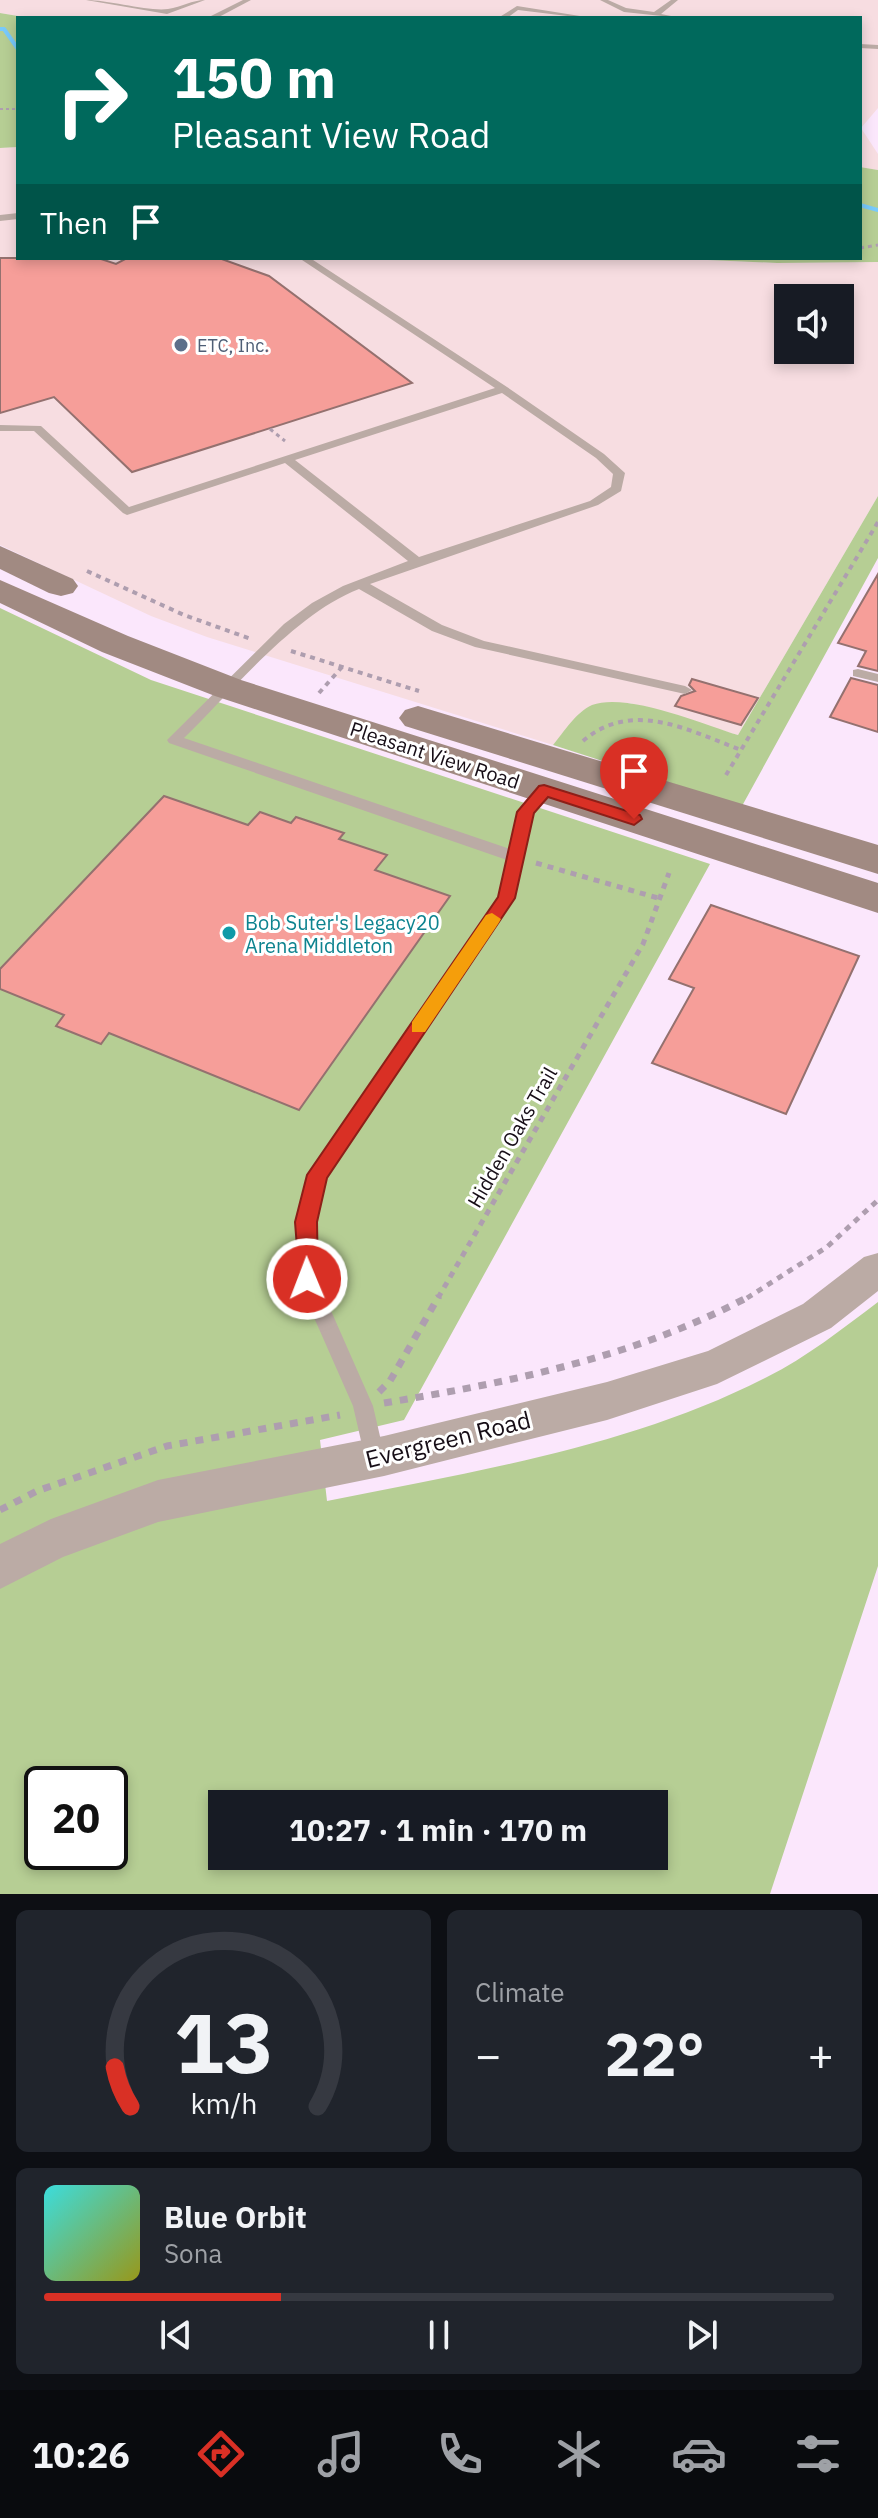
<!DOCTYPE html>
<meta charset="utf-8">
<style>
body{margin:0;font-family:"IBM Plex Sans",sans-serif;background:#20242c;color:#f1f3f6;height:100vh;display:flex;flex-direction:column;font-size:30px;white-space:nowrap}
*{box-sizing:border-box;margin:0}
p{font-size:26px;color:#9ea1a6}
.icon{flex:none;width:44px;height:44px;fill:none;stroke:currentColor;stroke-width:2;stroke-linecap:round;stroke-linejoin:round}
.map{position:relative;height:1894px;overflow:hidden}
.sheet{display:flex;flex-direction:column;gap:16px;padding:16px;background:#0d0f14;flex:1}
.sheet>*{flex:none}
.guide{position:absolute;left:16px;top:16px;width:846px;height:244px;border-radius:0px;box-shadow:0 4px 12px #0003;background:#00695c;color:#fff;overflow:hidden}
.tools{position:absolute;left:774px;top:284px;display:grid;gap:16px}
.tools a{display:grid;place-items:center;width:80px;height:80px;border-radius:0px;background:#171b24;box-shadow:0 4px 12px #0003;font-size:40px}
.speed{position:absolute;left:24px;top:1766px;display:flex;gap:16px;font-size:40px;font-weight:700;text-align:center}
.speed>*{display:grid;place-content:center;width:104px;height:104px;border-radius:50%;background:#171b24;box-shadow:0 4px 12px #0003;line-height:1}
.speed .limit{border:4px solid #111;border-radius:12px;background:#fff;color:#111}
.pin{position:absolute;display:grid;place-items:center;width:68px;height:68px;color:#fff;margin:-82px -34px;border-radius:50% 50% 50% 0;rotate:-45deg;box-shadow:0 0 8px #0007}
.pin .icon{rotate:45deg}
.me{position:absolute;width:88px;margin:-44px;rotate:359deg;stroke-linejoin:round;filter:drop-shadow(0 0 6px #0008)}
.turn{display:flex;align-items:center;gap:28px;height:168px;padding:0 24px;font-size:36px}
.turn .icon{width:104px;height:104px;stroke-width:2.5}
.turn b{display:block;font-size:56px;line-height:68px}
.then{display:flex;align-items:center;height:76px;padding:0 24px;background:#0003;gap:16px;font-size:30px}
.big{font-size:60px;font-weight:800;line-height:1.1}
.sheet .tile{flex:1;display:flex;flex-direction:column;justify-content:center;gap:12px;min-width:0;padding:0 28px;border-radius:12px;background:#20242c}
.sheet .dial{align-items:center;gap:0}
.dial svg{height:208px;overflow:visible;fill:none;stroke:#363941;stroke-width:7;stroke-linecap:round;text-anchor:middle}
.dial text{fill:#f1f3f6;stroke:none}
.song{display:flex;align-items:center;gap:24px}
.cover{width:96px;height:96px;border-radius:12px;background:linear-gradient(135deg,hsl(180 70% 55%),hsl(60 70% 35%))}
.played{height:8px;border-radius:4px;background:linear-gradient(90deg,#d93025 30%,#363941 30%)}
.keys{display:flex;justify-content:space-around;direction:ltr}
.heat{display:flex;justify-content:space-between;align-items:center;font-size:44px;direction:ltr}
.sheet .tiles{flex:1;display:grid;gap:16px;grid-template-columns:1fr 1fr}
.tile:last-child{grid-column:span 2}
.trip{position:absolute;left:208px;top:1790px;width:460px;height:80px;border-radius:0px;background:#171b24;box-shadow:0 4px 12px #0003;font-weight:800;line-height:80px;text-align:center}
.menu{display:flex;height:128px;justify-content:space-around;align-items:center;background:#090b0e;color:#9ea1a6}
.menu .icon{width:56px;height:56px}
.menu .on{color:#d93025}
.menu b{font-size:36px;color:#f1f3f6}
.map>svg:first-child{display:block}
.commercial{fill:#f7dde1;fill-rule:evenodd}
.green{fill:#b6ce94;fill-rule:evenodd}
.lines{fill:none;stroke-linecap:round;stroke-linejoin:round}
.stream{stroke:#78cafb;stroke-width:4}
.building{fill:#f69e99;stroke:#94716f;stroke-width:2}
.path-far4{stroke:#ae9eaf;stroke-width:2;stroke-dasharray:3 3;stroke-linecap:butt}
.path-far3{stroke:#ae9eaf;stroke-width:3;stroke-dasharray:4 4;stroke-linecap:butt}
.path-far2{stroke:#ae9eaf;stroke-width:4;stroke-dasharray:5 5;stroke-linecap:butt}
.path-far1{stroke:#ae9eaf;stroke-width:5;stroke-dasharray:6 6;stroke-linecap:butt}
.path{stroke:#ae9eaf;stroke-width:7;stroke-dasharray:8 8;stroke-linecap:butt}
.lane{fill:#bbaba5;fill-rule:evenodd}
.street{fill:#bbaba5;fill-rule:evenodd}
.secondary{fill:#a18a82;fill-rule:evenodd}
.route{fill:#d93025;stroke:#8d1f18;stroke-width:2}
.slow{fill:#f59e0b}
.service-dot{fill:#5c6f8a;stroke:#fff;stroke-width:3}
.culture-dot{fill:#0f9aa8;stroke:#fff;stroke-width:3}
.labels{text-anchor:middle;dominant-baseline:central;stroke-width:6;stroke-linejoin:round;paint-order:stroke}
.far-service-label{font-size:18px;fill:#4e5e75;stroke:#fff;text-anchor:start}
.street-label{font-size:20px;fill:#160d16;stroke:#fff}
.culture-label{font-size:20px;fill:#0d838f;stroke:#fff;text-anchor:start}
.near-street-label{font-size:24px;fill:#160d16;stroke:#fff}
</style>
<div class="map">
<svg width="878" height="1894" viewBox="0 0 878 1894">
<rect width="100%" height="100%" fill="#fbe7fc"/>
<g class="commercial">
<path d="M0 0H878V108L861 128 878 154V170L860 167V18H30L0 13Z"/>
<path d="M18 147V258H663L777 263 878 262V496L738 735 630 703 581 712 553 745 207 637 151 616 0 545V148ZM788 298H840V350H788Z"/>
</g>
<g class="green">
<path d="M0 13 30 18H18V147L0 148Z"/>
<path d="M860 167 878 170V262L777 263 663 258H860Z"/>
<path d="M878 496V558L742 806 553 745C564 732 576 712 592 705 627 692 702 724 738 735Z"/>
<path d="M0 608 151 680 710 864 404 1420 320 1440 327 1501C475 1471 631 1447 767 1377 807 1357 842 1329 878 1302V1566L770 1894H0ZM42 1784H110V1852H42ZM222 1804H654V1856H222Z"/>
</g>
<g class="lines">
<g class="stream">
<path d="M0 29H4L18 49"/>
<path d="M860 205 878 210"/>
</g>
</g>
<g class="building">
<path d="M0 258H98L116 264 127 258H219L269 276 412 383 132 472 54 397 0 413Z"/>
<path d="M878 574V671L858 666 866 651 838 643Z"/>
<path d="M851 678 878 685V732L830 717Z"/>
<path d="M692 679 758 698 741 725 675 706 681 696 695 691 689 685Z"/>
<path d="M164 796 248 825 260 812 291 823 296 817 344 833 339 839 387 855 375 870 450 896 299 1110 109 1033 101 1044 56 1026 64 1015 0 989V969Z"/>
<path d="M711 905 859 956 786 1114 652 1063 694 988 669 979Z"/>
</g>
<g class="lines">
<path class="path-far4" d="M0 109H18"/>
<g class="path-far3">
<path d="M860 248 878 245"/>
<path d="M270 429 285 441"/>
</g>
<g class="path-far2">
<path d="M87 571 184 615 251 639"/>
<path d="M291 651 419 691"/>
<path d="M319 693 342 667"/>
<path d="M583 741C632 699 688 730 741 750"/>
<path d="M726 775 878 522"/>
</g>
<g class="path-far1">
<path d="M536 863 658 898"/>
<path d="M438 1298 643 944 669 873"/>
<path d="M747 1298 827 1247 878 1200"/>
</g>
<g class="path">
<path d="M379 1392 390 1381 439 1296"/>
<path d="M384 1403C511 1382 636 1357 750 1296"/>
<path d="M0 1510 37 1491 167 1446 340 1415"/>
</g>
<g class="lane">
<path d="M86 0C109 0 150 12 168 9 182 7 192 0 205 0L167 14Z"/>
<path d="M243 0H251L217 18H207Z"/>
<path d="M600 0H608L626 8 654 12 671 0H678L661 14 681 18 624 12Z"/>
<path d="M517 6 580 16 584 18 518 10 507 18H498Z"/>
<path d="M860 44 878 45V49L860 48Z"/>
<path d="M18 213V219L0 221V215Z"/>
<path d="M299 258H310L507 387 604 454 625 473 621 491 598 505 370 584 442 625 484 641 685 686 692 690 685 694 475 647 432 631 359 589C296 613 232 691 184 738L510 849C515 826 520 796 544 785L551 790 533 813 514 898 326 1177 315 1222 317 1279 373 1406 385 1458 382 1465 375 1468 368 1465 365 1458 353 1406 297 1279V1222L311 1170 498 897 507 860 169 743 167 740 284 624 312 603 343 586 408 561 285 463 127 515 123 513 34 431H0V425L41 426 129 507 495 388ZM502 393 596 458 613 474 611 487 590 501 419 557 295 460Z"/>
<path d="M858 669 878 674V682L853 676V670Z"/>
</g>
<path class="street" d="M878 1253V1291L831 1328 717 1384 607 1420 384 1476 158 1522 63 1557 0 1589V1544L51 1519 158 1480 384 1436 607 1382 708 1351 803 1304 864 1257Z"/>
<g class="secondary">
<path d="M0 546 73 579 78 586 73 593 61 596 49 593 0 569Z"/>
<path d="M0 580 128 636 241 680 878 883V913L215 696 102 652 0 603Z"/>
<path d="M418 706 878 845V874L405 726 399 718 405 710Z"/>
</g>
</g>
<path class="route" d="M544 785 640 815 642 819 634 825 548 797 534 813 515 898 327 1178 317 1222 318 1279 315 1285H300L295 1222 307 1175 498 897 517 812 539 786Z"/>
<path class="slow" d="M492 913 501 919 498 924 425 1032H412V1022L486 915Z"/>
<circle class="service-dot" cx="181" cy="345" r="8"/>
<circle class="culture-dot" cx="229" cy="933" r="8"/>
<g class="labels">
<g class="far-service-label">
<text x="197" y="345">ETC, Inc.</text>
</g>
<g class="street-label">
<text transform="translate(435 755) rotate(18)">Pleasant View Road</text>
<text transform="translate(512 1137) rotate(-60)">Hidden Oaks Trail</text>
</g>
<g class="culture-label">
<text x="245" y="922">Bob Suter's Legacy20<tspan x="245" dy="23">Arena Middleton</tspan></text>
</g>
<g class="near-street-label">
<text transform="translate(448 1439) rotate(-14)">Evergreen Road</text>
</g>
</g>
</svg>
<div class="tools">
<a><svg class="icon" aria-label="sound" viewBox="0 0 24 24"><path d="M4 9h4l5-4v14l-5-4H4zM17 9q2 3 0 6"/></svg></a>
</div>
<div class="speed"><div class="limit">20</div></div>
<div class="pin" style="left:634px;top:819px;background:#d93025"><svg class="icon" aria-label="arrive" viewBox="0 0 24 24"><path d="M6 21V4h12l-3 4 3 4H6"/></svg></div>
<svg class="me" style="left:307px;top:1279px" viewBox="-20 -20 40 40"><circle r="17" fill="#d93025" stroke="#fff" stroke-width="3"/><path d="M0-11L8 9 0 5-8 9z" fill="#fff"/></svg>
<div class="trip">10:27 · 1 min · 170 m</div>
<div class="guide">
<div class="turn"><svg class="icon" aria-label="right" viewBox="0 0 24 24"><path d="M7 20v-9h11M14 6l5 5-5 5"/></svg><div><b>150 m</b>Pleasant View Road</div></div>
<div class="then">Then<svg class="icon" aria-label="arrive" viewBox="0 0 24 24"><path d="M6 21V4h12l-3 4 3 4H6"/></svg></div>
</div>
</div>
<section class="sheet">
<div class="tiles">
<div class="tile dial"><svg viewBox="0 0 100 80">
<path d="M14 69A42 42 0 1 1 86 69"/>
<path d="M14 69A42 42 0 0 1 8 54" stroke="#d93025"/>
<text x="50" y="56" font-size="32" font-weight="700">13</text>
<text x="50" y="72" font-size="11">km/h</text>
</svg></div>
<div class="tile"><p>Climate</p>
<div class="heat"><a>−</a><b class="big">22°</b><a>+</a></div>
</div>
<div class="tile">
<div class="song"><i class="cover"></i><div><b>Blue Orbit</b><p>Sona</p></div></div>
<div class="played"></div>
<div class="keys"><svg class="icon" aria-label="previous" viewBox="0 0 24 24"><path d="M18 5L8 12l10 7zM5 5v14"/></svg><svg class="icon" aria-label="pause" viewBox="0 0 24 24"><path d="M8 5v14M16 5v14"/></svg><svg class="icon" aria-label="next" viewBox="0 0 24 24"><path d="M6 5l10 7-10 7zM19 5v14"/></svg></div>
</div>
</div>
</section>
<nav class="menu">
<b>10:26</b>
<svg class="icon on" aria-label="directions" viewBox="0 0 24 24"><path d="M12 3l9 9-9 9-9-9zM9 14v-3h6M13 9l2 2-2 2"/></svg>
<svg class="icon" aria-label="music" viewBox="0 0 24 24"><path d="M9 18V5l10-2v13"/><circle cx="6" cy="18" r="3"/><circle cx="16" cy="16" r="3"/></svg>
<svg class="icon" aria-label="phone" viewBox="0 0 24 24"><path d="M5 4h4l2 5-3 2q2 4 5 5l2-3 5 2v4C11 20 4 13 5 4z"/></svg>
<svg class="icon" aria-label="climate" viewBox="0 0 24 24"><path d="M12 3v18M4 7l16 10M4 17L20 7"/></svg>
<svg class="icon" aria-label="car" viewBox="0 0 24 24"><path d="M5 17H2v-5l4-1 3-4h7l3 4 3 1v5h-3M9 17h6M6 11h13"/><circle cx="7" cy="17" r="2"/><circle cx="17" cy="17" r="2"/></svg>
<svg class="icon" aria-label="filters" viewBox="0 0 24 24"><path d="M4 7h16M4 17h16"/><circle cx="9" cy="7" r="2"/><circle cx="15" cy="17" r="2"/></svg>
</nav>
